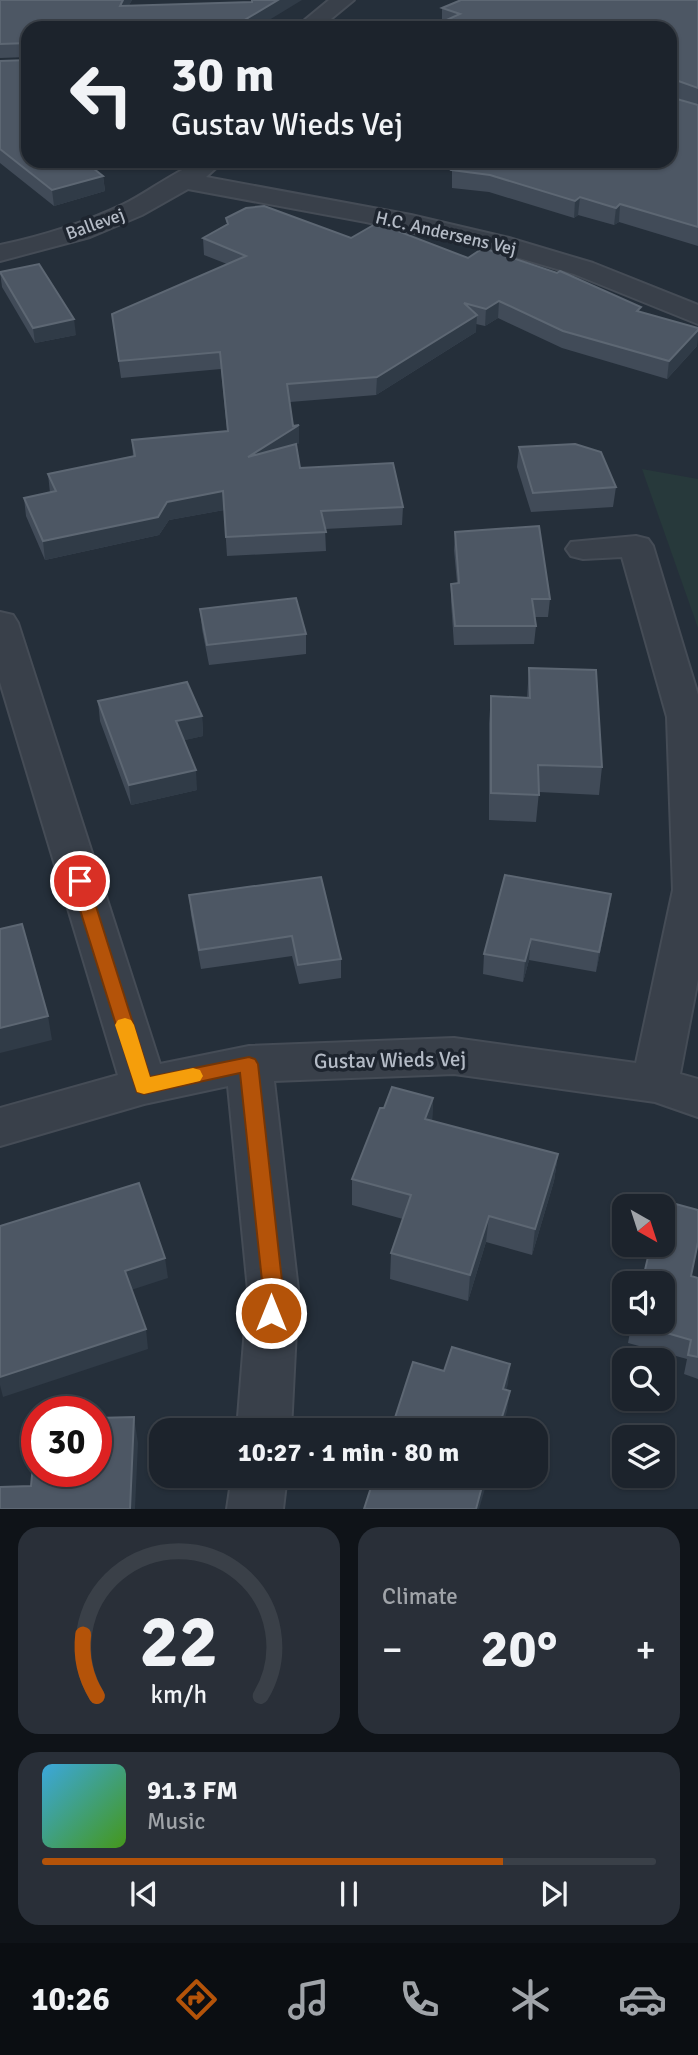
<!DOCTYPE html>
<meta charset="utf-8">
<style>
body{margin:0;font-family:Signika,sans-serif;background:#292f38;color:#f1f3f6;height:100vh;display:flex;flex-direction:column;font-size:26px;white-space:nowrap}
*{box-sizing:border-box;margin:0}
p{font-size:23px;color:#a0a4a9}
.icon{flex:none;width:38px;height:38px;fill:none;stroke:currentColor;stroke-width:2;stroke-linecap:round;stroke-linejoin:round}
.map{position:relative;height:1509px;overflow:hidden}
.details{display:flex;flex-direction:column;gap:18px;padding:18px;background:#0f1318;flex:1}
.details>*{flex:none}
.hud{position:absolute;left:21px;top:21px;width:656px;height:147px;border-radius:21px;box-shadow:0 2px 5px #0004,0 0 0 2px #3a4048;background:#1c232c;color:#f1f3f6;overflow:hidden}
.needle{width:46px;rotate:141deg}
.fabs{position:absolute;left:612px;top:1194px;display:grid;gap:14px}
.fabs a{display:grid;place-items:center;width:63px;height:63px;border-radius:14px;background:#1c232c;box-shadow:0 2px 5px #0004,0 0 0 2px #3a4048;font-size:35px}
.speed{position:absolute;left:21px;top:1396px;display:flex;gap:14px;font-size:35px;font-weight:700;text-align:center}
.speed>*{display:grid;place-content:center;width:91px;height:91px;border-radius:50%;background:#1c232c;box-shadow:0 2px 5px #0004,0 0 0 2px #3a4048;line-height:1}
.speed .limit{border:10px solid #d22;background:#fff;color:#111}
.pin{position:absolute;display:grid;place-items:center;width:60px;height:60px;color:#fff;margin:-30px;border:4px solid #fff;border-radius:50%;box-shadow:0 2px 7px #0007}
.me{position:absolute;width:77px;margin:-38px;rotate:0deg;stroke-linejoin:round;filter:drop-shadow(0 0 5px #0008)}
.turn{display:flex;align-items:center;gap:24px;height:147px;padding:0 35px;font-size:32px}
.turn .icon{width:91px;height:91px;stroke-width:2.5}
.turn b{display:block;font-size:49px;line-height:60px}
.big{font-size:52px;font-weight:800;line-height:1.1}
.details .widget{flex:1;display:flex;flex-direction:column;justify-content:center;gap:10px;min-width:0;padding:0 24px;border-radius:21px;background:#292f38}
.details .dial{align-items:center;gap:0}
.dial svg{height:182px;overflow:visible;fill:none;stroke:#3a4048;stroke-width:7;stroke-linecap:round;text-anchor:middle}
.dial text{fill:#f1f3f6;stroke:none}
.song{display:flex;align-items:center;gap:21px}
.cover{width:84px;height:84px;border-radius:10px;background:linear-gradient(135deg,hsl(200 70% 55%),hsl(100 70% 35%))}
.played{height:7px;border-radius:4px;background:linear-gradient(90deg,#b45309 75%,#3a4048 75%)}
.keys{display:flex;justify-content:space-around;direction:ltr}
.heat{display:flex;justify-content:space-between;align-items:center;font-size:38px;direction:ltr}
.details .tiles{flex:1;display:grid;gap:18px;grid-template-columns:1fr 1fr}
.widget:last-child{grid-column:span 2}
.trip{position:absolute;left:149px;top:1418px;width:399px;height:70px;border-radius:21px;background:#1c232c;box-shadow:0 2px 5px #0004,0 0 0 2px #3a4048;font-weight:800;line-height:70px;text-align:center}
.menu{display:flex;height:112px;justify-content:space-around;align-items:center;background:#0b0e12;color:#a0a4a9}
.menu .icon{width:49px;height:49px}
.menu .selected{color:#b45309}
.menu b{font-size:32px;color:#f1f3f6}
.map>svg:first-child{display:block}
.green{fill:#27393b}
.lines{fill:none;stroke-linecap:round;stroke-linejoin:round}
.minor-casing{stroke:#454c56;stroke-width:4}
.minor{fill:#39404a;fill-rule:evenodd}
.wall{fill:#414b58}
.shaded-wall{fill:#303b47}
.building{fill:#4d5764;stroke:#5d6773;stroke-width:2}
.route{fill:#b45309;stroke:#753606;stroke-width:2}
.slow{fill:#f59e0b}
.labels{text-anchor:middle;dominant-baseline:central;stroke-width:7;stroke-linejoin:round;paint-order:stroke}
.far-street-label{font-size:18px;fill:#b4bbc6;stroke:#1e252f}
.street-label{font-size:21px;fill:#b4bbc6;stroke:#1e252f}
</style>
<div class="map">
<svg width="698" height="1509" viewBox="0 0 698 1509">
<rect width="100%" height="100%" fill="#252f3a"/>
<path class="green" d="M642 469 698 479V628Z"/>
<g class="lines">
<g class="minor-casing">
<g id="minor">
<path d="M329 0H354L320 28H295Z"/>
<path d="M210 161 217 167 206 177 411 215 509 238 593 263 698 305V324L574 274 492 250 366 222 188 189 142 215 90 237 0 261V245C43 236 84 223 124 204 148 193 187 161 210 161Z"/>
<path d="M636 536 648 539 653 546 698 695V979L680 1074 698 1079V1117L655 1102 454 1074 274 1081 298 1290 291 1430H237L248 1290 228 1086 144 1104 0 1146V1108L118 1075 0 682V612L13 615 18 623 160 1064 249 1046 454 1038 636 1063 673 890 667 717 622 557 583 559 571 556 566 549 571 542Z"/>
<path d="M232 1475H287L283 1509H227Z"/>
</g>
</g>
<use href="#minor" class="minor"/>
</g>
<g class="wall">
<path d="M0 0H132L129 5 28 57 0 58Z"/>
<path d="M698 0V105L442 22V8Z"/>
<path d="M0 61 28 161 103 176 105 191 54 206 0 163Z"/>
<path d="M698 105V246L619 222 614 225 578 215 574 218 489 192 452 188V170Z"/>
<path d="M387 161H406L403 166Z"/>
<path d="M226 218 351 238 468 258 640 312 698 328 697 346 667 379 562 348 498 318 485 326 476 324V332L376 395 290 402 293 426 299 425V443L296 445 300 468 403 507 402 525 325 529 326 551 227 556 224 510 169 520 159 535 45 560 26 516 24 498 50 493 48 474 133 457 132 440 227 431 221 369 121 378 112 314 227 264 204 255 203 238 227 224Z"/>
<path d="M0 272 76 335 35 343 2 287Z"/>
<path d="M519 447 616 487 613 507 531 512 517 467Z"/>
<path d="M455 532 550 599 548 617H535L536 626 534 644 454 645 451 602V584L457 583 454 550Z"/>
<path d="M200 609 306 634V654L209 665 202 629Z"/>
<path d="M529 668 602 767 599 795 539 792 536 822 489 820V723L491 696 527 698Z"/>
<path d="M98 701 202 716 203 736 184 740 197 790 131 805 100 721Z"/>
<path d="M321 877 341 959V978L299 984 292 956 201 969 191 915 189 895Z"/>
<path d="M611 894 608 914 596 972 529 960 523 982 483 974 484 954Z"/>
<path d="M433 1098 432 1121 558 1154 554 1181 532 1255 486 1242 468 1301 390 1279 391 1253 403 1219 352 1205V1179L384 1108Z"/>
<path d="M698 1278V1379L684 1374 687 1359 628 1343 632 1321Z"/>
</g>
<g class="shaded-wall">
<path d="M123 0H132L121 20 120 6Z"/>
<path d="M278 0H302L256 28H231Z"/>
<path d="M103 176 105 191 54 206 52 190Z"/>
<path d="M580 197 578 215 574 218 575 201Z"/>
<path d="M620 204 619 222 614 225 616 208Z"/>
<path d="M499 301 498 318 485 326 486 309Z"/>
<path d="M477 315 476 332 376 395 377 377Z"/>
<path d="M74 319 76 335 35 343 33 328Z"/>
<path d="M698 330 697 346 667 379 669 361Z"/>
<path d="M299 425V443L249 475 248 457Z"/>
<path d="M223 491 224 510 169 520 159 535 45 560 43 541 167 502Z"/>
<path d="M202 716 203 736 177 742 176 721Z"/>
<path d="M196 770 197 790 131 805 129 785Z"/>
<path d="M611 894 608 914 596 972 599 952Z"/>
<path d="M531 939 529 960 523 982 525 961Z"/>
<path d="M48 1016 52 1040 0 1053V1028Z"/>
<path d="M433 1098 432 1126 425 1119Z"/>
<path d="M558 1154 554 1181 532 1255 535 1229Z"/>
<path d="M489 1216 486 1242 468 1301 470 1275Z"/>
<path d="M165 1258 168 1278 128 1291 125 1271Z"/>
<path d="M146 1329 148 1349 3 1397 0 1385V1377Z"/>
<path d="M510 1364 508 1384 501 1409 503 1389Z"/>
<path d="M510 1391 507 1411 502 1430H498Z"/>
<path d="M134 1417 138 1443 135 1509H130Z"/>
<path d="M485 1475H489L479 1509H476Z"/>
</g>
<g class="building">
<path d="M0 0H123L120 6 252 2V0H278L231 28H28V43L0 44Z"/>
<path d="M461 0H698V88L670 78V83V28H429L460 14 442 8Z"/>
<path d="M28 60V161H84L103 176 52 190 0 149V61Z"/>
<path d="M670 97 698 105V227L620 204 616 208 580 197 575 201 490 175 452 170 465 161H670Z"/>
<path d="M264 206 351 238 377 223 468 258 483 248 557 273 560 271 641 307 637 311 698 328V330L669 361 563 331 499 301 486 309 464 303 477 315 377 377 287 384 293 426 299 425 248 457 296 444 300 468 393 463 403 507 321 511 326 532 226 537 223 491 167 502 158 517 43 541 24 498 56 491 48 474 135 456 132 440 228 431 220 352 119 361 112 314 246 256 203 238 228 224 226 218 246 208Z"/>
<path d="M39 264 74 319 33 328 0 272Z"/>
<path d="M575 444 601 452 616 487 533 493 519 447Z"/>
<path d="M539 526 550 599H532L536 626H455L451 584 459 583 455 532Z"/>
<path d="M296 598 306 634 207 645 200 609Z"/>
<path d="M529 668 596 670 602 767 538 765 539 795 491 793V696L530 698Z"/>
<path d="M187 682 202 716 176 721 196 770 129 785 98 701Z"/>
<path d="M505 875 611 894 599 952 531 939 525 961 484 954Z"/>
<path d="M321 877 341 959 298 965 292 936 199 950 189 895Z"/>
<path d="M22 924 48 1016 0 1028V929Z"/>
<path d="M392 1087 433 1098 425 1119 558 1154 535 1229 489 1216 470 1275 391 1253 411 1195 352 1179 380 1108H384Z"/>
<path d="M139 1183 165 1258 125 1271 146 1329 0 1377V1226Z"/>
<path d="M661 1200 698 1210V1242L691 1276 698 1278V1357L688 1355 691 1340 632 1323V1321H663V1283H642L651 1244H663V1206H660Z"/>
<path d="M452 1347 510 1364 503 1389 510 1391 498 1430H391L413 1362 444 1371Z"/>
<path d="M134 1417 130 1509H0V1487L31 1486 37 1423V1472H96V1418Z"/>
<path d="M375 1475H485L476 1509H364Z"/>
</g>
<path class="route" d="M80 874 88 881 150 1077 249 1057 255 1059 258 1064 283 1290 279 1320 271 1322 264 1320 261 1313 263 1290 240 1073 144 1094 137 1092 71 881Z"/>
<path class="slow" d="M125 1018 131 1020 134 1025 150 1077 193 1068 200 1070 203 1076 200 1081 144 1094 137 1092 115 1025 118 1020Z"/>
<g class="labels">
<g class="far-street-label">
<text transform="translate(95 224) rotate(-20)">Ballevej</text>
<text transform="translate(446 233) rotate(13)">H.C. Andersens Vej</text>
</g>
<g class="street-label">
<text transform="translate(390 1060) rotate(-1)">Gustav Wieds Vej</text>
</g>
</g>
</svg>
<div class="fabs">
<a><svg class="needle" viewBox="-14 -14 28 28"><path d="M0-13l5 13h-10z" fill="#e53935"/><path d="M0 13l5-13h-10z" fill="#a0a4a9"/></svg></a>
<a><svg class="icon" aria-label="sound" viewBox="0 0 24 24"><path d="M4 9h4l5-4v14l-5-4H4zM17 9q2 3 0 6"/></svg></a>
<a><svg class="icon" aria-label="search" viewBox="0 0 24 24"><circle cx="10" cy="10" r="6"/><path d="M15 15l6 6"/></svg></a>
<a><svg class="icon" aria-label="layers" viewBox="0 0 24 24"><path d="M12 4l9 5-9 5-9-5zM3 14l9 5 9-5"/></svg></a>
</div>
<div class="speed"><div class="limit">30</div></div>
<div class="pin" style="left:80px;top:881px;background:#d93025"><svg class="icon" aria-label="arrive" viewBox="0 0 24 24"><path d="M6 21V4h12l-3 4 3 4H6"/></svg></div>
<svg class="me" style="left:271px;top:1313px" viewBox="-20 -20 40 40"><circle r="17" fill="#b45309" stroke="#fff" stroke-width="3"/><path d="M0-11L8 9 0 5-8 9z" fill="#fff"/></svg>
<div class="trip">10:27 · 1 min · 80 m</div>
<div class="hud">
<div class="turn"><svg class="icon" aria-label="left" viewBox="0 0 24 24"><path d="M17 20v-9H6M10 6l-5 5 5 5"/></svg><div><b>30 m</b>Gustav Wieds Vej</div></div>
</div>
</div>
<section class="details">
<div class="tiles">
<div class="widget dial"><svg viewBox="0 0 100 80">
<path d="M14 69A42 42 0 1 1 86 69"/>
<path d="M14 69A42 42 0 0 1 8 42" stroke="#b45309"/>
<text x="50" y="56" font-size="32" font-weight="700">22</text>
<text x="50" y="72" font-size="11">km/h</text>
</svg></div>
<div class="widget"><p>Climate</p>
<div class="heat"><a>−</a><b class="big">20°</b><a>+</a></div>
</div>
<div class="widget">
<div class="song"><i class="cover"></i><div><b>91.3 FM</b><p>Music</p></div></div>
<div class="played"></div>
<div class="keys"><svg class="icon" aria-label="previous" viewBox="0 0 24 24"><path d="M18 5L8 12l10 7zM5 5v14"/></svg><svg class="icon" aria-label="pause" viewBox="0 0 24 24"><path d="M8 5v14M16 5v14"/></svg><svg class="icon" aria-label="next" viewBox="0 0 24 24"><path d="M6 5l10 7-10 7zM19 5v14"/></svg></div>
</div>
</div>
</section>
<nav class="menu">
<b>10:26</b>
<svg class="icon selected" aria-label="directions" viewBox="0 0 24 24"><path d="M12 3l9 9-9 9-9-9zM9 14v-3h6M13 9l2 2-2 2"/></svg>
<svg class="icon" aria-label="music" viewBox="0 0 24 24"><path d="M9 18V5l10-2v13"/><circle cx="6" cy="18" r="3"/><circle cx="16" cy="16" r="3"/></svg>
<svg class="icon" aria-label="phone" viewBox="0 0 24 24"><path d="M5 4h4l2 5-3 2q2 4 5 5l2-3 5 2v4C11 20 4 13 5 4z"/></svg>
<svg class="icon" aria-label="climate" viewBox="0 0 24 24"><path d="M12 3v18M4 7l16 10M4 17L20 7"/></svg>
<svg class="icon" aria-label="car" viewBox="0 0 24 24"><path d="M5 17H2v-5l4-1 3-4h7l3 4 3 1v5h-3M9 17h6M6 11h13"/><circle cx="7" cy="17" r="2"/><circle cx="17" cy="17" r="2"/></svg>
</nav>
